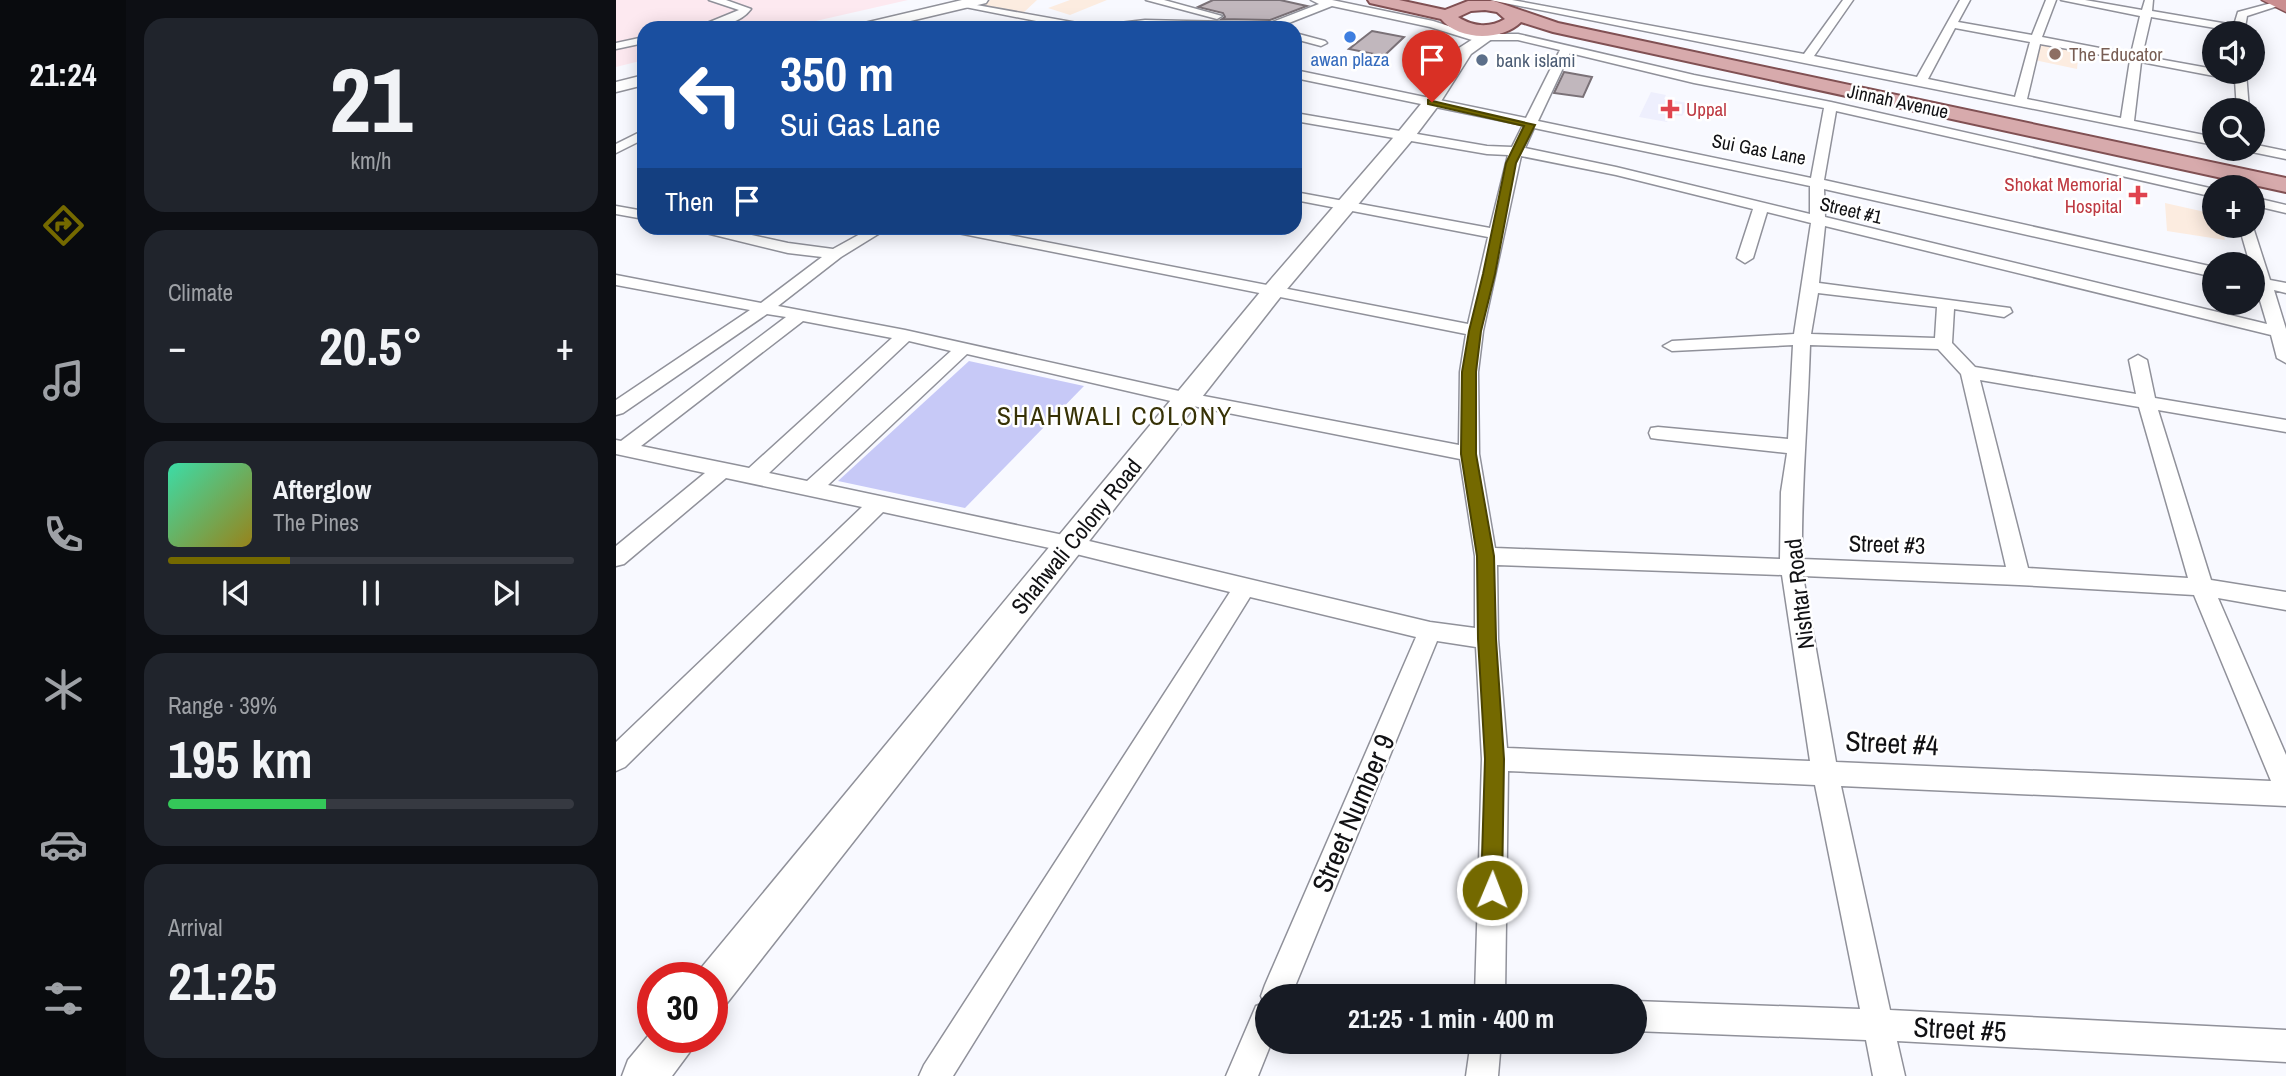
<!DOCTYPE html>
<meta charset="utf-8">
<style>
body{margin:0;font-family:"Archivo Narrow",sans-serif;background:#20242c;color:#f1f3f6;height:100vh;display:flex;flex-direction:column;font-size:26px;white-space:nowrap}
*{box-sizing:border-box;margin:0}
p{font-size:23px;color:#9ea1a6}
.icon{flex:none;width:38px;height:38px;fill:none;stroke:currentColor;stroke-width:2;stroke-linecap:round;stroke-linejoin:round}
.map{position:relative;flex:1;overflow:hidden}
.side{display:flex;flex-direction:column;gap:18px;padding:18px;background:#0d0f14;width:490px}
.side>*{flex:none}
.guide{position:absolute;left:21px;top:21px;width:665px;height:214px;border-radius:21px;box-shadow:0 4px 18px #0003;background:#1a4fa0;color:#fff;overflow:hidden}
.controls{position:absolute;left:1586px;top:21px;display:grid;gap:14px}
.controls a{display:grid;place-items:center;width:63px;height:63px;border-radius:50%;background:#171b24;box-shadow:0 4px 18px #0003;font-size:35px}
.speed{position:absolute;left:21px;top:962px;display:flex;gap:14px;font-size:35px;font-weight:700;text-align:center}
.speed>*{display:grid;place-content:center;width:91px;height:91px;border-radius:50%;background:#171b24;box-shadow:0 4px 18px #0003;line-height:1}
.speed .limit{border:10px solid #d22;background:#fff;color:#111}
.pin{position:absolute;display:grid;place-items:center;width:60px;height:60px;color:#fff;margin:-72px -30px;border-radius:50% 50% 50% 0;rotate:-45deg;box-shadow:0 0 7px #0007}
.pin .icon{rotate:45deg}
.me{position:absolute;width:77px;margin:-38px;rotate:1deg;stroke-linejoin:round;filter:drop-shadow(0 0 5px #0008)}
.turn{display:flex;align-items:center;gap:24px;height:147px;padding:0 28px;font-size:32px}
.turn .icon{width:91px;height:91px;stroke-width:2.5}
.turn b{display:block;font-size:49px;line-height:60px}
.then{display:flex;align-items:center;height:66px;padding:0 28px;background:#0003;gap:14px;font-size:26px}
.big{font-size:52px;font-weight:700;line-height:1.1}
.side .widget{flex:1;display:flex;flex-direction:column;justify-content:center;gap:10px;min-width:0;padding:0 24px;border-radius:21px;background:#20242c}
.side .dial{align-items:center;gap:0}
.dial b{font-size:91px;line-height:1}
.song{display:flex;align-items:center;gap:21px}
.cover{width:84px;height:84px;border-radius:10px;background:linear-gradient(135deg,hsl(160 70% 55%),hsl(50 70% 35%))}
.played{height:7px;border-radius:4px;background:linear-gradient(90deg,#746900 30%,#363941 30%)}
.keys{display:flex;justify-content:space-around;direction:ltr}
.heat{display:flex;justify-content:space-between;align-items:center;font-size:38px;direction:ltr}
.charge{height:10px;border-radius:5px;background:linear-gradient(90deg,#34c759 39%,#363941 0)}
.trip{position:absolute;left:639px;top:984px;width:392px;height:70px;border-radius:35px;background:#171b24;box-shadow:0 4px 18px #0003;font-weight:700;line-height:70px;text-align:center}
main{display:flex;flex:1;min-height:0}
.tab-bar{display:flex;flex-direction:column;width:126px;justify-content:space-around;align-items:center;background:#090b0e;color:#9ea1a6}
.tab-bar .icon{width:49px;height:49px}
.tab-bar .current{color:#746900}
.tab-bar b{font-size:32px;color:#f1f3f6}
.map>svg:first-child{display:block}
.built{fill:#eeeffd}
.industrial{fill:#fde9f0}
.education{fill:#fcece0}
.green{fill:#c7c9f7}
.building{fill:#c1b7bd;stroke:#7a7177;stroke-width:2}
.lines{fill:none;stroke-linecap:round;stroke-linejoin:round}
.minor-casing{stroke:#90919a;stroke-width:3}
.secondary-casing{stroke:#90919a;stroke-width:3}
.primary-casing{stroke:#805053;stroke-width:4}
.trunk-casing{stroke:#805053;stroke-width:3}
.minor{fill:#fff;fill-rule:evenodd}
.secondary{fill:#fff;fill-rule:evenodd}
.primary{fill:#d7aaac;fill-rule:evenodd}
.trunk{fill:#ca8e90;fill-rule:evenodd}
.route{fill:#746900;stroke:#4b4400;stroke-width:2}
.shop-dot{fill:#3f7fe0;stroke:#fff;stroke-width:2.5}
.education-dot{fill:#8d6e63;stroke:#fff;stroke-width:2.5}
.service-dot{fill:#5c6f8a;stroke:#fff;stroke-width:2.5}
.health-dot{fill:#e0444e;stroke:#fff;stroke-width:2.5}
.labels{text-anchor:middle;dominant-baseline:central;stroke-width:5;stroke-linejoin:round;paint-order:stroke}
.far-education-label{font-size:19px;fill:#785e54;stroke:#fff;text-anchor:start}
.far-shop-label{font-size:19px;fill:#366cbe;stroke:#fff}
.far-service-label{font-size:19px;fill:#4e5e75;stroke:#fff;text-anchor:start}
.far-street-label{font-size:19px;fill:#111114;stroke:#fff}
.far-health-label{font-size:19px;fill:#be3a42;stroke:#fff;text-anchor:start}
.street-label{font-size:23px;fill:#111114;stroke:#fff}
.quarter-label{font-size:26px;letter-spacing:2px;fill:#373206;stroke:#fff}
.near-street-label{font-size:28px;fill:#111114;stroke:#fff}
</style>
<main>
<nav class="tab-bar">
<b>21:24</b>
<svg class="icon current" aria-label="directions" viewBox="0 0 24 24"><path d="M12 3l9 9-9 9-9-9zM9 14v-3h6M13 9l2 2-2 2"/></svg>
<svg class="icon" aria-label="music" viewBox="0 0 24 24"><path d="M9 18V5l10-2v13"/><circle cx="6" cy="18" r="3"/><circle cx="16" cy="16" r="3"/></svg>
<svg class="icon" aria-label="phone" viewBox="0 0 24 24"><path d="M5 4h4l2 5-3 2q2 4 5 5l2-3 5 2v4C11 20 4 13 5 4z"/></svg>
<svg class="icon" aria-label="climate" viewBox="0 0 24 24"><path d="M12 3v18M4 7l16 10M4 17L20 7"/></svg>
<svg class="icon" aria-label="car" viewBox="0 0 24 24"><path d="M5 17H2v-5l4-1 3-4h7l3 4 3 1v5h-3M9 17h6M6 11h13"/><circle cx="7" cy="17" r="2"/><circle cx="17" cy="17" r="2"/></svg>
<svg class="icon" aria-label="filters" viewBox="0 0 24 24"><path d="M4 7h16M4 17h16"/><circle cx="9" cy="7" r="2"/><circle cx="15" cy="17" r="2"/></svg>
</nav>
<section class="side">
<div class="widget dial"><b>21</b><p>km/h</p></div>
<div class="widget"><p>Climate</p>
<div class="heat"><a>−</a><b class="big">20.5°</b><a>+</a></div>
</div>
<div class="widget">
<div class="song"><i class="cover"></i><div><b>Afterglow</b><p>The Pines</p></div></div>
<div class="played"></div>
<div class="keys"><svg class="icon" aria-label="previous" viewBox="0 0 24 24"><path d="M18 5L8 12l10 7zM5 5v14"/></svg><svg class="icon" aria-label="pause" viewBox="0 0 24 24"><path d="M8 5v14M16 5v14"/></svg><svg class="icon" aria-label="next" viewBox="0 0 24 24"><path d="M6 5l10 7-10 7zM19 5v14"/></svg></div>
</div>
<div class="widget"><p>Range · 39%</p><b class="big">195 km</b><div class="charge"></div></div>
<div class="widget"><p>Arrival</p><b class="big">21:25</b></div>
</section>
<div class="map">
<svg width="1670" height="1076" viewBox="0 0 1670 1076">
<rect width="100%" height="100%" fill="#f8f9ff"/>
<path class="built" d="M1035 92 1050 95 1048 99 1084 105 1078 112 1069 111 1066 116 1055 115 1051 122 1023 117Z"/>
<path class="industrial" d="M0 0H292L169 28H28V60L0 67Z"/>
<g class="education">
<path d="M375 0H421L406 14 358 4Z"/>
<path d="M454 0H491L454 15 432 8Z"/>
<path d="M1420 43 1463 49 1461 69 1414 59Z"/>
<path d="M1549 203 1598 214V226H1605L1609 240 1551 231Z"/>
</g>
<path class="green" d="M353 361 468 386 349 508 222 481Z"/>
<g class="building">
<path d="M597 0H664L691 6 654 20 606 19 609 17 607 13 582 7Z"/>
<path d="M756 31 788 37 768 56 733 49Z"/>
<path d="M948 72 976 77 967 97 938 93Z"/>
</g>
<g class="lines">
<g class="minor-casing">
<g id="minor">
<path d="M93 0H110L135 9C123 25 98 28 79 28L123 10Z"/>
<path d="M530 0H548L606 16 601 19Z"/>
<path d="M695 0H716L817 21 857 34H902L1078 75 1215 102 1598 189V197L1220 111 1208 180 1598 267V277L1208 189 1209 217 1651 324 1640 287 1636 286V264H1634L1623 226 1636 224 1654 280 1670 283V293L1658 290 1670 329V363L1661 358 1655 335 1209 226 1203 283 1394 308 1396 312 1388 317 1338 309 1336 343 1359 367 1520 394 1513 360 1522 355 1531 360 1539 398 1670 420V432L1542 410 1595 580 1670 592V610L1602 598 1670 755V806L1225 786 1274 1010 1670 1030V1062L1281 1041 1289 1076H1257L1250 1040 1018 1031V1001L1244 1009 1199 785 892 771 889 996H859L866 759 860 647 821 641 675 996H651V1041H656L642 1076H610L640 1006 648 1003 645 996 649 985 800 637 634 597 337 1076H303L308 1065 614 592 452 552 267 512 9 767 0 771V742L246 507 110 478 8 564 0 566V546L89 473 0 454V440L5 441 170 317 151 314 7 413 0 415V400L134 310 0 285V275L145 303 206 257 172 253 82 231 80 228H104L172 243 217 249 255 228H272L225 257 162 306 289 330 572 393 843 445 844 372 850 334 337 232 330 228H357L852 324 872 237 679 200V192L874 228 892 155 871 154 679 121V113L871 146 896 147 907 125 679 78V70L910 118 944 50 902 40H856L814 27 716 6 660 28H456L339 5 344 2 478 26 529 20 654 23 703 4ZM954 53 1078 83 1208 108 1195 178 922 121ZM918 128 1194 186V214L1000 167 909 148ZM905 156 1000 175 1137 209 1121 258 1129 263 1137 258 1151 212 1195 223 1178 334 1056 341 1047 346 1056 351 1177 345 1172 439 1042 427 1035 428 1033 433 1035 438 1042 439 1171 453 1165 492 1164 559 879 548 863 454 862 372 867 331ZM1202 293 1321 307 1319 338 1195 334ZM187 321 276 338 133 468 25 446ZM293 341 335 351 191 481 153 473ZM1194 345 1322 349 1345 374 1390 567 1186 559C1185 488 1192 416 1194 345ZM351 354 572 405 844 459 859 556V628L814 622 452 536 212 485ZM1364 380 1523 407 1572 578 1412 568ZM881 565 1166 575 1194 761 891 748 882 639ZM1187 576 1403 585 1578 595 1655 781 1220 762Z"/>
<path d="M874 0H896L1188 54 1227 0H1237L1198 56 1301 77 1344 0H1354L1342 22 1416 35 1430 0H1440L1426 37 1515 54 1524 16 1445 0H1469L1526 10 1529 0H1537L1536 11 1618 25 1622 12 1663 1 1668 4 1631 16 1628 33 1535 17 1526 56 1598 69V72H1630L1633 110H1621L1619 80 1525 62 1518 121 1598 137V145ZM1339 28 1414 42 1399 97 1312 79ZM1424 44 1514 60 1505 118 1411 99Z"/>
<path d="M679 33 709 41 711 43 705 46 679 39Z"/>
<path d="M28 37V43L0 49V43Z"/>
<path d="M28 130V139L0 153V144Z"/>
<path d="M1636 144 1670 151V159L1631 151 1630 149H1636Z"/>
<path d="M1636 197 1670 205V213L1636 205Z"/>
<path d="M0 206 28 211V219L0 214Z"/>
<path d="M855 1041H885L882 1076H850Z"/>
</g>
</g>
<g class="secondary-casing">
<g id="secondary">
<path d="M346 0H372L370 3 265 28H237L240 25Z"/>
<path d="M882 23 890 28 887 31 855 54 822 106 797 139 666 295 111 1003 96 1009V978H79L81 973 650 285 783 131 809 99 843 48Z"/>
<path d="M28 75V85L0 92V82Z"/>
<path d="M37 1030V1038H80L73 1053 56 1076H6L12 1060Z"/>
</g>
</g>
<g class="primary-casing">
<path id="primary" d="M752 0H783L829 10 852 1H878L942 23 1670 178V192L937 32 905 22C886 41 843 41 825 19L754 3ZM869 10 881 12 889 19C874 28 857 27 842 17L855 11Z"/>
</g>
<g class="trunk-casing">
<path id="trunk" d="M1646 0H1670V12Z"/>
</g>
<use href="#minor" class="minor"/>
<use href="#secondary" class="secondary"/>
<use href="#primary" class="primary"/>
<use href="#trunk" class="trunk"/>
</g>
<path class="route" d="M812 100 919 125 900 163 879 274 865 331 860 372V454L878 556 880 639 888 759 886 890 883 898 876 901 868 898 865 890 869 759 862 639 861 556 845 454 846 372 853 331 867 274 890 163 908 126 812 104Z"/>
<circle class="shop-dot" cx="734" cy="37" r="7"/>
<circle class="education-dot" cx="1439" cy="54" r="7"/>
<circle class="service-dot" cx="866" cy="60" r="7"/>
<g class="health-dot">
<path d="M1050.5 98.5h7v7h7v7h-7v7h-7v-7h-7v-7h7z"/>
<path d="M1518.5 184.5h7v7h7v7h-7v7h-7v-7h-7v-7h7z"/>
</g>
<g class="labels">
<g class="far-education-label">
<text x="1453" y="54">The Educator</text>
</g>
<g class="far-shop-label">
<text x="734" y="59">awan plaza</text>
</g>
<g class="far-service-label">
<text x="880" y="60">bank islami</text>
</g>
<g class="far-street-label">
<text transform="translate(1282 101) rotate(12)">Jinnah Avenue</text>
<text transform="translate(1143 149) rotate(11)">Sui Gas Lane</text>
<text transform="translate(1235 210) rotate(13)">Street #1</text>
</g>
<g class="far-health-label">
<text x="1070" y="109">Uppal</text>
<text x="1506" y="184" text-anchor="end">Shokat Memorial<tspan x="1506" dy="22">Hospital</tspan></text>
</g>
<g class="street-label">
<text transform="translate(460 536) rotate(-51)">Shahwali Colony Road</text>
<text transform="translate(1271 544) rotate(2)">Street #3</text>
<text transform="translate(1183 594) rotate(-97)">Nishtar Road</text>
</g>
<g class="quarter-label">
<text x="499" y="415">SHAHWALI COLONY</text>
</g>
<g class="near-street-label">
<text transform="translate(1276 743) rotate(3)">Street #4</text>
<text transform="translate(737 813) rotate(-67)">Street Number 9</text>
<text transform="translate(1344 1029) rotate(3)">Street #5</text>
</g>
</g>
</svg>
<div class="controls">
<a><svg class="icon" aria-label="sound" viewBox="0 0 24 24"><path d="M4 9h4l5-4v14l-5-4H4zM17 9q2 3 0 6"/></svg></a>
<a><svg class="icon" aria-label="search" viewBox="0 0 24 24"><circle cx="10" cy="10" r="6"/><path d="M15 15l6 6"/></svg></a>
<a>+</a>
<a>−</a>
</div>
<div class="speed"><div class="limit">30</div></div>
<div class="pin" style="left:816px;top:102px;background:#d93025"><svg class="icon" aria-label="arrive" viewBox="0 0 24 24"><path d="M6 21V4h12l-3 4 3 4H6"/></svg></div>
<svg class="me" style="left:876px;top:890px" viewBox="-20 -20 40 40"><circle r="17" fill="#746900" stroke="#fff" stroke-width="3"/><path d="M0-11L8 9 0 5-8 9z" fill="#fff"/></svg>
<div class="trip">21:25 · 1 min · 400 m</div>
<div class="guide">
<div class="turn"><svg class="icon" aria-label="left" viewBox="0 0 24 24"><path d="M17 20v-9H6M10 6l-5 5 5 5"/></svg><div><b>350 m</b>Sui Gas Lane</div></div>
<div class="then">Then<svg class="icon" aria-label="arrive" viewBox="0 0 24 24"><path d="M6 21V4h12l-3 4 3 4H6"/></svg></div>
</div>
</div>
</main>
